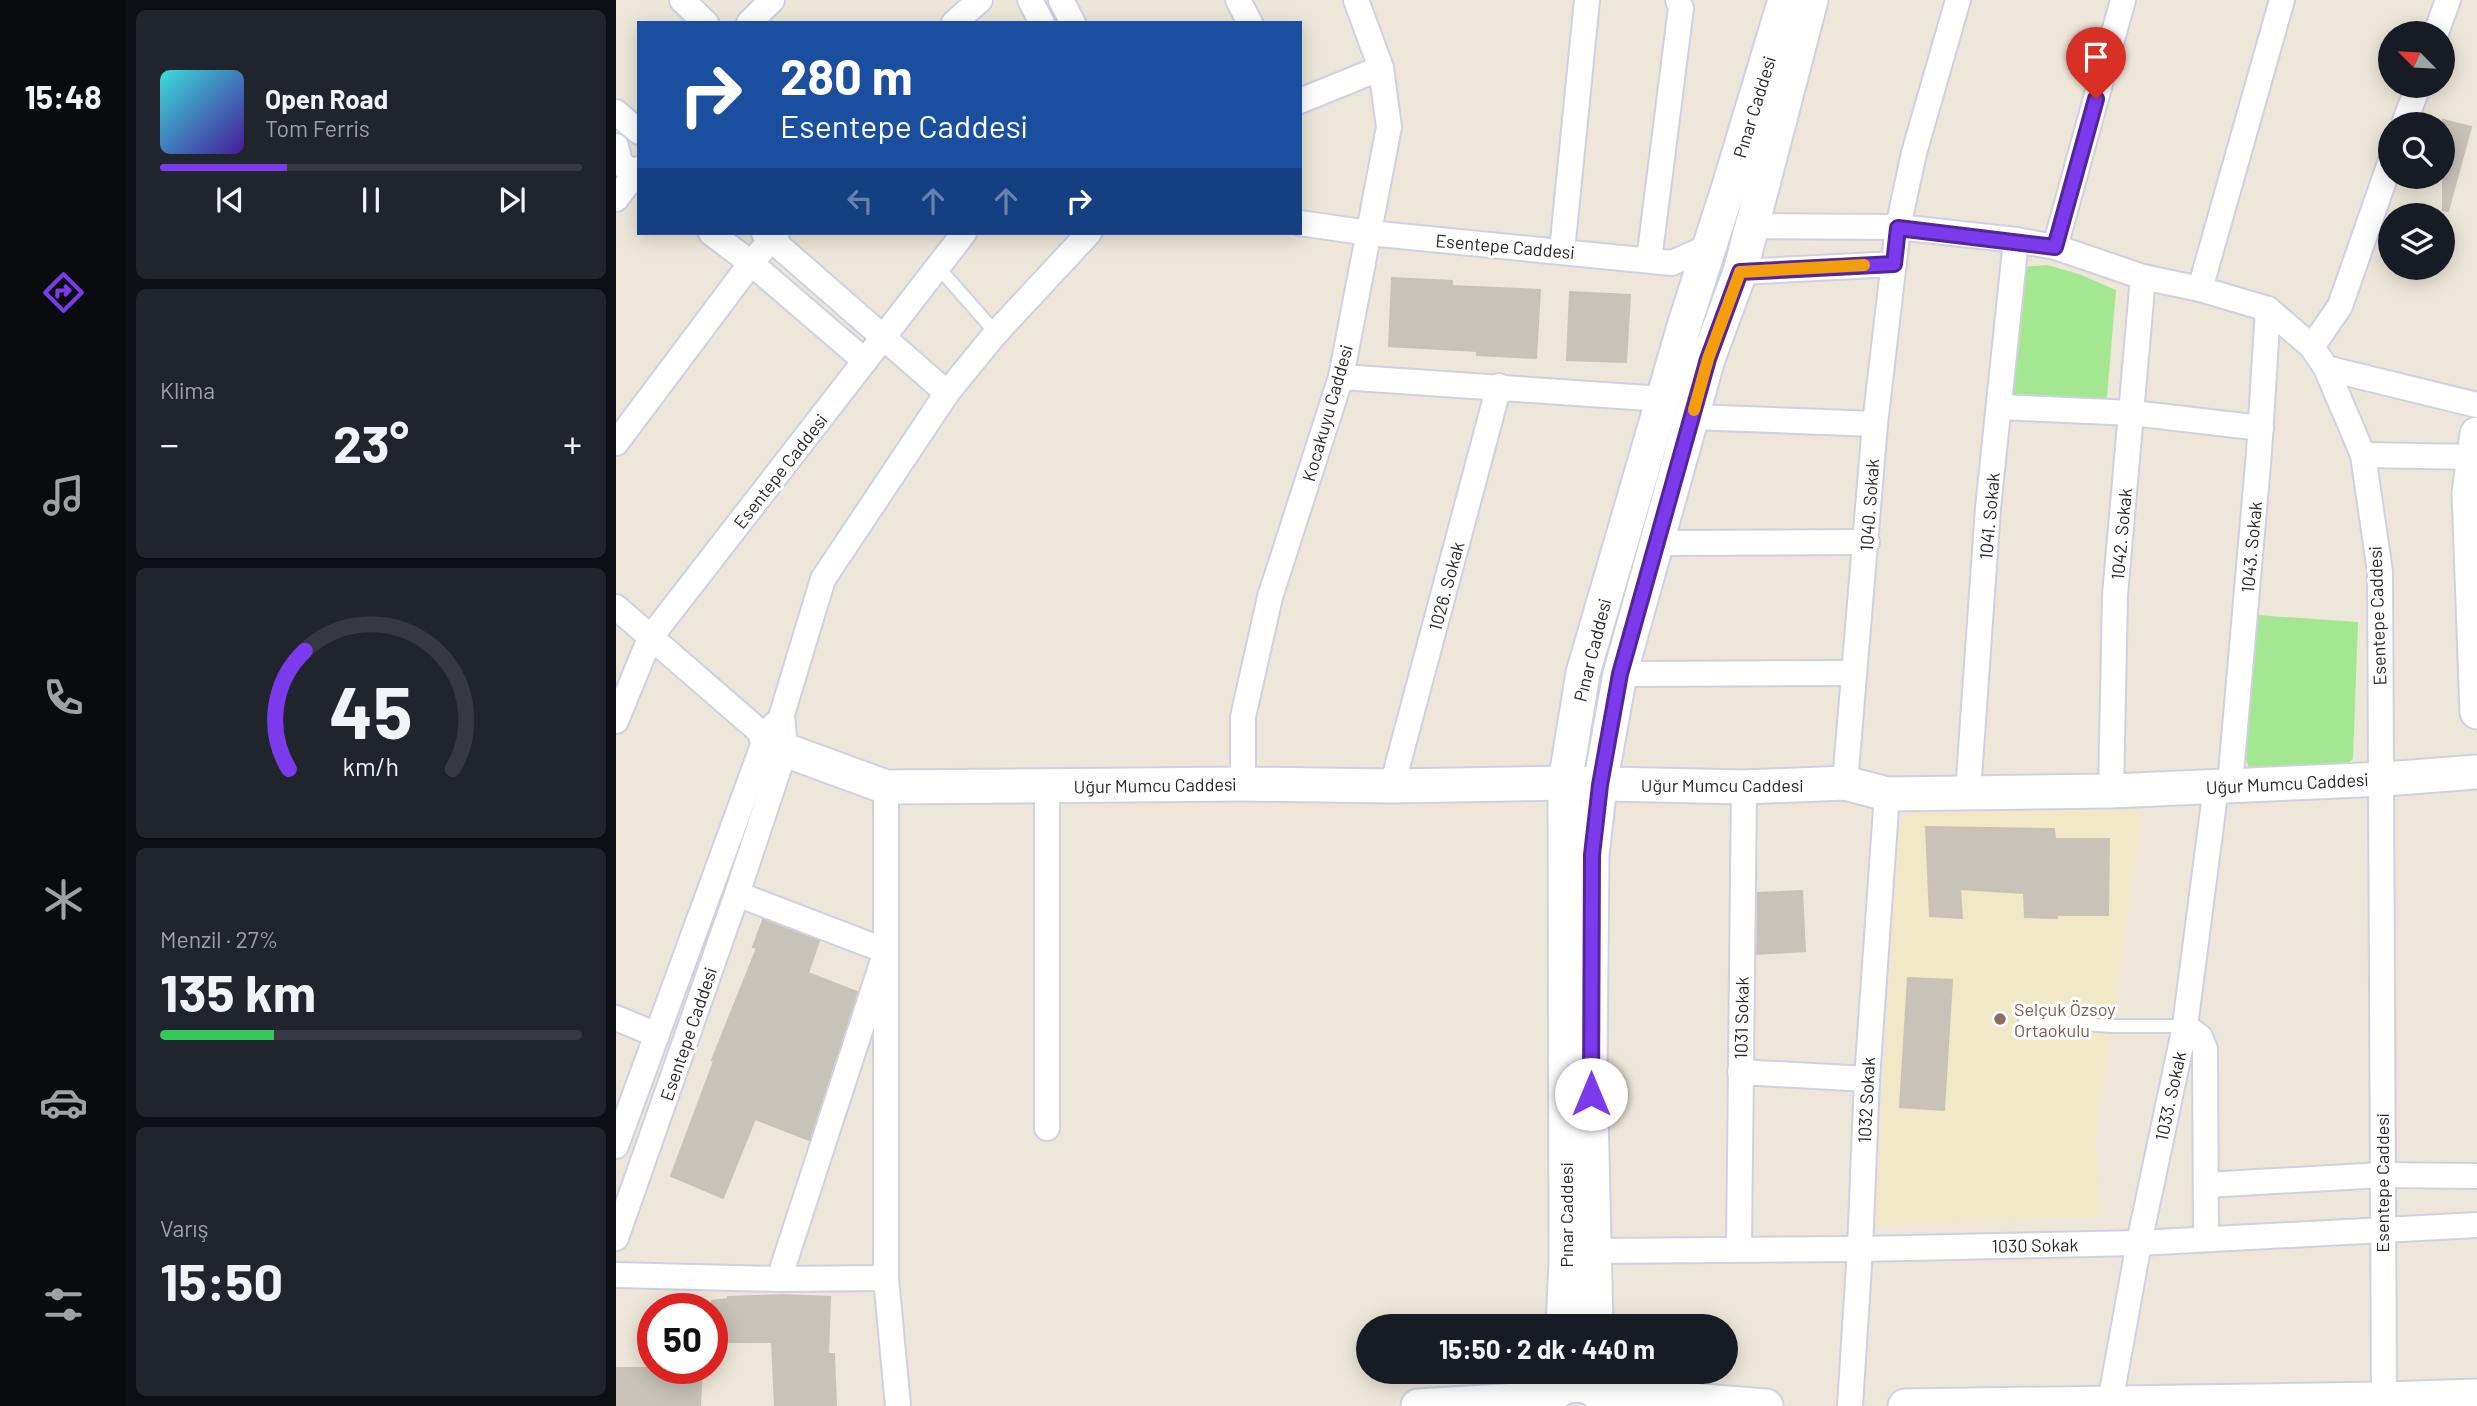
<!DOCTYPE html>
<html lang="tr">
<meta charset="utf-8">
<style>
body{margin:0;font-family:Barlow,sans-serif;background:#20242c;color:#f1f3f6;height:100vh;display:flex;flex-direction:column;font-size:26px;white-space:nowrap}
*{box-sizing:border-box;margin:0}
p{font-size:23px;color:#9ea1a6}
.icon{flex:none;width:38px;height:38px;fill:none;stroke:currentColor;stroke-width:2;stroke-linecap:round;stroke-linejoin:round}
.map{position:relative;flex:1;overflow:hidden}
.sheet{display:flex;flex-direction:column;gap:10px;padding:10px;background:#0d0f14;width:490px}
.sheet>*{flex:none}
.hud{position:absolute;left:21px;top:21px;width:665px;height:214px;border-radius:0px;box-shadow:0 4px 18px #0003;background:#1a4fa0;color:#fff;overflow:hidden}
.needle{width:46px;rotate:294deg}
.fabs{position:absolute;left:1762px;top:21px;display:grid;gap:14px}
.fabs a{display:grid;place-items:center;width:77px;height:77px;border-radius:50%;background:#171b24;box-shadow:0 4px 18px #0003;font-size:35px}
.speed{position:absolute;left:21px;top:1293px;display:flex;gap:14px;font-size:35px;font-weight:700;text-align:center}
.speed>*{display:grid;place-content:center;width:91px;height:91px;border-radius:50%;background:#171b24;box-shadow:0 4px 18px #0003;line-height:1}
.speed .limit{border:10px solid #d22;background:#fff;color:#111}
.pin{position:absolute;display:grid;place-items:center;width:60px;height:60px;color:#fff;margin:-72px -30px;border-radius:50% 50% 50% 0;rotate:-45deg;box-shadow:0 0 7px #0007}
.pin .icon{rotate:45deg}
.me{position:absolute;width:77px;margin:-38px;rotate:0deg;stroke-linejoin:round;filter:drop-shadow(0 0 5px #0008)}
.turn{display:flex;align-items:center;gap:24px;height:147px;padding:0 28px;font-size:32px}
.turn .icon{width:91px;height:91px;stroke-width:2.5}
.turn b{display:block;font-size:49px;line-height:60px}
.lanes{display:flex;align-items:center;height:66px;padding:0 28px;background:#0003;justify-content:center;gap:35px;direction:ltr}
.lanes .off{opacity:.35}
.big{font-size:52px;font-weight:700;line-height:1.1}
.sheet .widget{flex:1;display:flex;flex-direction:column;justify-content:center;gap:10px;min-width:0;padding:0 24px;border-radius:10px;background:#20242c}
.sheet .dial{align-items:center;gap:0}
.dial svg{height:182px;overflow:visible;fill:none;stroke:#363941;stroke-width:7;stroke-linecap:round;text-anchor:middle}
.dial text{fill:#f1f3f6;stroke:none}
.song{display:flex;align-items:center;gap:21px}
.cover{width:84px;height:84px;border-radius:10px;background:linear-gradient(135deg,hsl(180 70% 55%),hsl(260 70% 35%))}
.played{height:7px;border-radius:4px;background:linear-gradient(90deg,#7c3aed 30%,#363941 30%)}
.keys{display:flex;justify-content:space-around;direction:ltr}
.heat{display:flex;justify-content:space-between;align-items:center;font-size:38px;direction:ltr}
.charge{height:10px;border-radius:5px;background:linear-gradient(90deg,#34c759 27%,#363941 0)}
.trip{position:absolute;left:740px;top:1314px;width:382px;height:70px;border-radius:35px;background:#171b24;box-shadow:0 4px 18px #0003;font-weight:700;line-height:70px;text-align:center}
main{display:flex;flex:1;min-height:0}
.tabs{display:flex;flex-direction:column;width:126px;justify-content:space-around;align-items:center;background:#090b0e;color:#9ea1a6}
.tabs .icon{width:49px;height:49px}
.tabs .active{color:#7c3aed}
.tabs b{font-size:32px;color:#f1f3f6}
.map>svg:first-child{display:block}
.education{fill:#f0e8c7}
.green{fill:#a3e891}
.building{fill:#c8c3b9;stroke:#c8c3b3;stroke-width:2}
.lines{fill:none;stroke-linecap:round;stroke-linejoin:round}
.lane-casing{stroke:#cfd0e3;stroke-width:16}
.street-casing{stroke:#cfd0e3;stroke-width:28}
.secondary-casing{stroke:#cfd0e3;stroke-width:37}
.lane{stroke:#fff;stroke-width:12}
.street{stroke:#fff;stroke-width:24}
.secondary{stroke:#fff;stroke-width:33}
.route-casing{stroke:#51269a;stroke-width:18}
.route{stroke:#7c3aed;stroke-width:12}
.slow{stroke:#f59e0b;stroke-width:12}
.education-dot{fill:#8d6e63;stroke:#fff;stroke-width:2.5}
.labels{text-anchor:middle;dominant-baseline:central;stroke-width:6;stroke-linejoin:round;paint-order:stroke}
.street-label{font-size:18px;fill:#292929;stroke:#fff}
.education-label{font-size:18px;fill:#785e54;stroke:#fff;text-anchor:start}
</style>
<main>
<nav class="tabs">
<b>15:48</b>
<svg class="icon active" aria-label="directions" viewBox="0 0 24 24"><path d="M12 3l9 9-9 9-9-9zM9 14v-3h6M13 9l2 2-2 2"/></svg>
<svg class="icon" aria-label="music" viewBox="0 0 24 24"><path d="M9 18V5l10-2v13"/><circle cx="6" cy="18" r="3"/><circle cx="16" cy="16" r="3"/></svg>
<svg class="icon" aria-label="phone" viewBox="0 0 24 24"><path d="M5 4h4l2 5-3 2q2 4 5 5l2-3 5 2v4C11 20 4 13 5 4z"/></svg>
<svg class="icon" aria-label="climate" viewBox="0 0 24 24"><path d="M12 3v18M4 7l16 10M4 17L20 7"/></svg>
<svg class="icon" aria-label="car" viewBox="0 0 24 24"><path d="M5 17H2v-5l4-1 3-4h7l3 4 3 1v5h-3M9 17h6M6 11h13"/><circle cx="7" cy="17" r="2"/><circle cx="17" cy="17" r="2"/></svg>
<svg class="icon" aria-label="filters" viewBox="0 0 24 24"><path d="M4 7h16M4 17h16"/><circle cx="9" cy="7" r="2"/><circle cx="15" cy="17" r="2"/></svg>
</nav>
<section class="sheet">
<div class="widget">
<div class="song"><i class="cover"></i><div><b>Open Road</b><p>Tom Ferris</p></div></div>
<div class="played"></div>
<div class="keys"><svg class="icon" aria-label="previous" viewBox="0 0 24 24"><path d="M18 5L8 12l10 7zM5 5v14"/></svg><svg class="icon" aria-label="pause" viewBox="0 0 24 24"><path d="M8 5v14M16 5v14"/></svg><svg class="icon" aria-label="next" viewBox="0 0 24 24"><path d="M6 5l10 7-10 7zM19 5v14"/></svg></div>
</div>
<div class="widget"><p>Klima</p>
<div class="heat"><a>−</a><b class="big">23°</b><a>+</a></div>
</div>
<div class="widget dial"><svg viewBox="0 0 100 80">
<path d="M14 69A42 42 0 1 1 86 69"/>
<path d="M14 69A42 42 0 0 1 21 17" stroke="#7c3aed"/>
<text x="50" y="56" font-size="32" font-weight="700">45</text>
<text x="50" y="72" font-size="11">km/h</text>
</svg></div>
<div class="widget"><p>Menzil · 27%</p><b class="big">135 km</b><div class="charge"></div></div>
<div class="widget"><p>Varış</p><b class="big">15:50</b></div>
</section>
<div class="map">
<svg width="1861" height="1406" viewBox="0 0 1861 1406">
<rect width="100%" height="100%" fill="#ede7d9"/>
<path class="education" d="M1306 808 1526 810 1480 1135 1485 1217 1259 1226 1283 821Z"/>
<g class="green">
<path d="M1431 265 1463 274 1500 290 1490 408 1394 401 1407 267Z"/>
<path d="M1640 615 1742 622 1737 759 1724 770 1633 769 1628 752Z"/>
</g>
<g class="building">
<path d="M1827 120 1855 127 1832 211 1827 210Z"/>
<path d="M776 278 836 281V286L924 290 920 358 861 355V351L773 346Z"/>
<path d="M954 292 1014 295 1010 362 951 360Z"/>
<path d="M1310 827 1438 829 1439 839H1493L1492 915H1441V918L1409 917 1408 893 1344 889 1346 918 1314 916Z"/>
<path d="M1186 891 1189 951 1141 954 1142 893Z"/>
<path d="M147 920 203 941 192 973 241 992 193 1140 139 1119 107 1198 55 1176 98 1061 96 1060 141 948 137 947Z"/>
<path d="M1292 978 1336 980 1328 1110 1284 1107Z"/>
<path d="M167 1295 214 1297 212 1354H218L220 1406H159L156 1342H96V1301L112 1299V1297Z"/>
<path d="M0 1368H86L84 1406H0Z"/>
</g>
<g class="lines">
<g class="lane-casing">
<g id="lane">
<path d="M322 267 380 333"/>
<path d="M1409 1020 1495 1026H1569"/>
</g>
</g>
<g class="street-casing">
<g id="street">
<path d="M66 0 90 23"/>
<path d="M414 0 426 23"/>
<path d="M445 0 457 23"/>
<path d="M622 0 634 23"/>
<path d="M133 23 156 0"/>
<path d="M338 23 364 0"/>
<path d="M1820 33 1832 0"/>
<path d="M684 101 765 68"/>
<path d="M0 112 23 132"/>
<path d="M1788 124 1802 86"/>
<path d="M0 146 4 163 23 177"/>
<path d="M0 199 23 169"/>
<path d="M684 223 753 233 1056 263 1092 247"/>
<path d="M1136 226 1282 227 1400 240 1439 247 1527 277 1584 289 1652 309 1696 347 1710 368 1747 455 1764 572 1768 1399"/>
<path d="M95 233 135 263 249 361"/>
<path d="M148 233 331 393"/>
<path d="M1439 247 1507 0"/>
<path d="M946 251 971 0"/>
<path d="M1033 260 1065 8 1062 0"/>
<path d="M1124 272 1278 264"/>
<path d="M1584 289 1666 0"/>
<path d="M1696 347 1724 306 1774 163"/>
<path d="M1710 368 1861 405"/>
<path d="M725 377 1047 399"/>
<path d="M1383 407 1517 413 1645 428"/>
<path d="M1076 417 1259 424"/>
<path d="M0 443 135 263 161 233"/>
<path d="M1747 455 1861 457"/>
<path d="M1041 543 1251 542"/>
<path d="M0 607 150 737"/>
<path d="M1004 674 1237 673"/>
<path d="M0 721 34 638 348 233"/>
<path d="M1229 783 1259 424 1282 227 1298 153 1342 0"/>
<path d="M627 784V717L654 597 725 377 773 127 765 68 740 0"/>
<path d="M1614 785 1643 452 1652 309"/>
<path d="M431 786V1128"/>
<path d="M776 786 883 386"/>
<path d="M270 787V1278L282 1406"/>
<path d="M1495 791 1499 595 1527 277"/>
<path d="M1352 792 1372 508 1400 240"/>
<path d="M121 894 270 951 163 1279"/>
<path d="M0 1018 41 1035"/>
<path d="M1569 1026 1584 1037 1589 1049 1590 1239"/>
<path d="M1124 1072 1251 1079"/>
<path d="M0 1146 150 737 159 724"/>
<path d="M1590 1185 1766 1175 1861 1176"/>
<path d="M0 1238 121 894 169 750 166 714 207 579 331 393 380 333 473 233"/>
<path d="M1123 1249 1128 787"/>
<path d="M977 1251 1244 1249 1523 1243 1861 1225"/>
<path d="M0 1275 163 1279 270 1278"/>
<path d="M1494 1403 1523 1243 1569 1026 1600 787"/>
<path d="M1234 1406 1244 1249 1251 1079 1271 794"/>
</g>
</g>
<g class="secondary-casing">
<g id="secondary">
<path d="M1861 434 1853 493 1861 712"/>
<path d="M150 737 169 750 270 787 627 784 776 786 949 783 1128 787 1229 783 1271 794 1495 791 1769 779 1861 772"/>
<path d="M947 1326 950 1263 949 783 967 673 1069 323 1112 189 1169 0"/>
<path d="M980 1326 974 1068 976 855 984 785 1004 674 1092 359 1124 272 1195 0"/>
<path d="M986 1396 1011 1395 1150 1406"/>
<path d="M802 1406 934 1398"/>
<path d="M929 1406C943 1379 978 1378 991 1406"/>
<path d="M1289 1406 1768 1399 1861 1396"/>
</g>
</g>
<use href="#lane" class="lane"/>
<use href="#street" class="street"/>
<use href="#secondary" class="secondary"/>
</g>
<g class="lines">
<g class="route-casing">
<path id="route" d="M975 1094 976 855 984 785 1004 674 1092 359 1124 272 1278 264 1282 228 1439 247 1480 99"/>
</g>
<use href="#route" class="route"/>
<path class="slow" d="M1078 410 1092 359 1124 272 1248 265"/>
</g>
<circle class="education-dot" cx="1384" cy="1019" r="7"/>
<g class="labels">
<g class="street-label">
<text transform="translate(1138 107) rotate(-73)">Pınar Caddesi</text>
<text transform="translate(889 246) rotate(5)">Esentepe Caddesi</text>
<text transform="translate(711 413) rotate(-74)">Kocakuyu Caddesi</text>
<text transform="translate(164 471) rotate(-52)">Esentepe Caddesi</text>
<text transform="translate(1253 505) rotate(-86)">1040. Sokak</text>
<text transform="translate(1373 516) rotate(-85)">1041. Sokak</text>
<text transform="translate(1505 534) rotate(-85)">1042. Sokak</text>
<text transform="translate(1635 547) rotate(-85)">1043. Sokak</text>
<text transform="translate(830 586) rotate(-75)">1026. Sokak</text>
<text transform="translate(1761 616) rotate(-92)">Esentepe Caddesi</text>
<text transform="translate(976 650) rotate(-76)">Pınar Caddesi</text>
<text transform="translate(1671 783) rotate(-3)">Uğur Mumcu Caddesi</text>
<text transform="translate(539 785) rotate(-1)">Uğur Mumcu Caddesi</text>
<text x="1106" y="785">Uğur Mumcu Caddesi</text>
<text transform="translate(1125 1018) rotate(-89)">1031 Sokak</text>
<text transform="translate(72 1034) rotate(-71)">Esentepe Caddesi</text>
<text transform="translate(1554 1096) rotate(-78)">1033. Sokak</text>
<text transform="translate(1250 1100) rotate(-87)">1032 Sokak</text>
<text transform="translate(1766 1183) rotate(-90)">Esentepe Caddesi</text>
<text transform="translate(950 1215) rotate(-90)">Pınar Caddesi</text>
<text transform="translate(1419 1245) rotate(-1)">1030 Sokak</text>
</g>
<g class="education-label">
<text x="1398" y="1009">Selçuk Özsoy<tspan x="1398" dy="21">Ortaokulu</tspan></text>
</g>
</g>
</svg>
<div class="fabs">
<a><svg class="needle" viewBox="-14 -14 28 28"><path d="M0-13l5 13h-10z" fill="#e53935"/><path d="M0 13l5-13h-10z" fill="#9ea1a6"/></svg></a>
<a><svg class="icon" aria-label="search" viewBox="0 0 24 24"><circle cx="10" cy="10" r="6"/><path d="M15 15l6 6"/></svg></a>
<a><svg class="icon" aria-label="layers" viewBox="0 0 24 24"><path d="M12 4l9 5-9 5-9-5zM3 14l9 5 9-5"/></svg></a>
</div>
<div class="speed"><div class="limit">50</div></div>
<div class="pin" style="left:1480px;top:99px;background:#d93025"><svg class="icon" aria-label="arrive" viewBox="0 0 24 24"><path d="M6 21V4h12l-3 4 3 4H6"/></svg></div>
<svg class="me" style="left:975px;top:1094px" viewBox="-20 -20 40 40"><circle r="19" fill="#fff"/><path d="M0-13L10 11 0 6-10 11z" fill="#7c3aed"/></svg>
<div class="trip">15:50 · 2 dk · 440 m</div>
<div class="hud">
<div class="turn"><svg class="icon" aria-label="right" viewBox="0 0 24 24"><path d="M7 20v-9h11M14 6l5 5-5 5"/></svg><div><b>280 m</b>Esentepe Caddesi</div></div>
<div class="lanes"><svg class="icon off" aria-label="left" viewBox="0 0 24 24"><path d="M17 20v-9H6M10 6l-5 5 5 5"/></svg><svg class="icon off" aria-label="ahead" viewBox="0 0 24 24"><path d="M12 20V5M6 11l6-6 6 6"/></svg><svg class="icon off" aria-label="ahead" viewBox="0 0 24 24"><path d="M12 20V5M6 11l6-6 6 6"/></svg><svg class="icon" aria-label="right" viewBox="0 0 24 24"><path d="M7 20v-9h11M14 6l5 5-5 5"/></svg></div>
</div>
</div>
</main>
